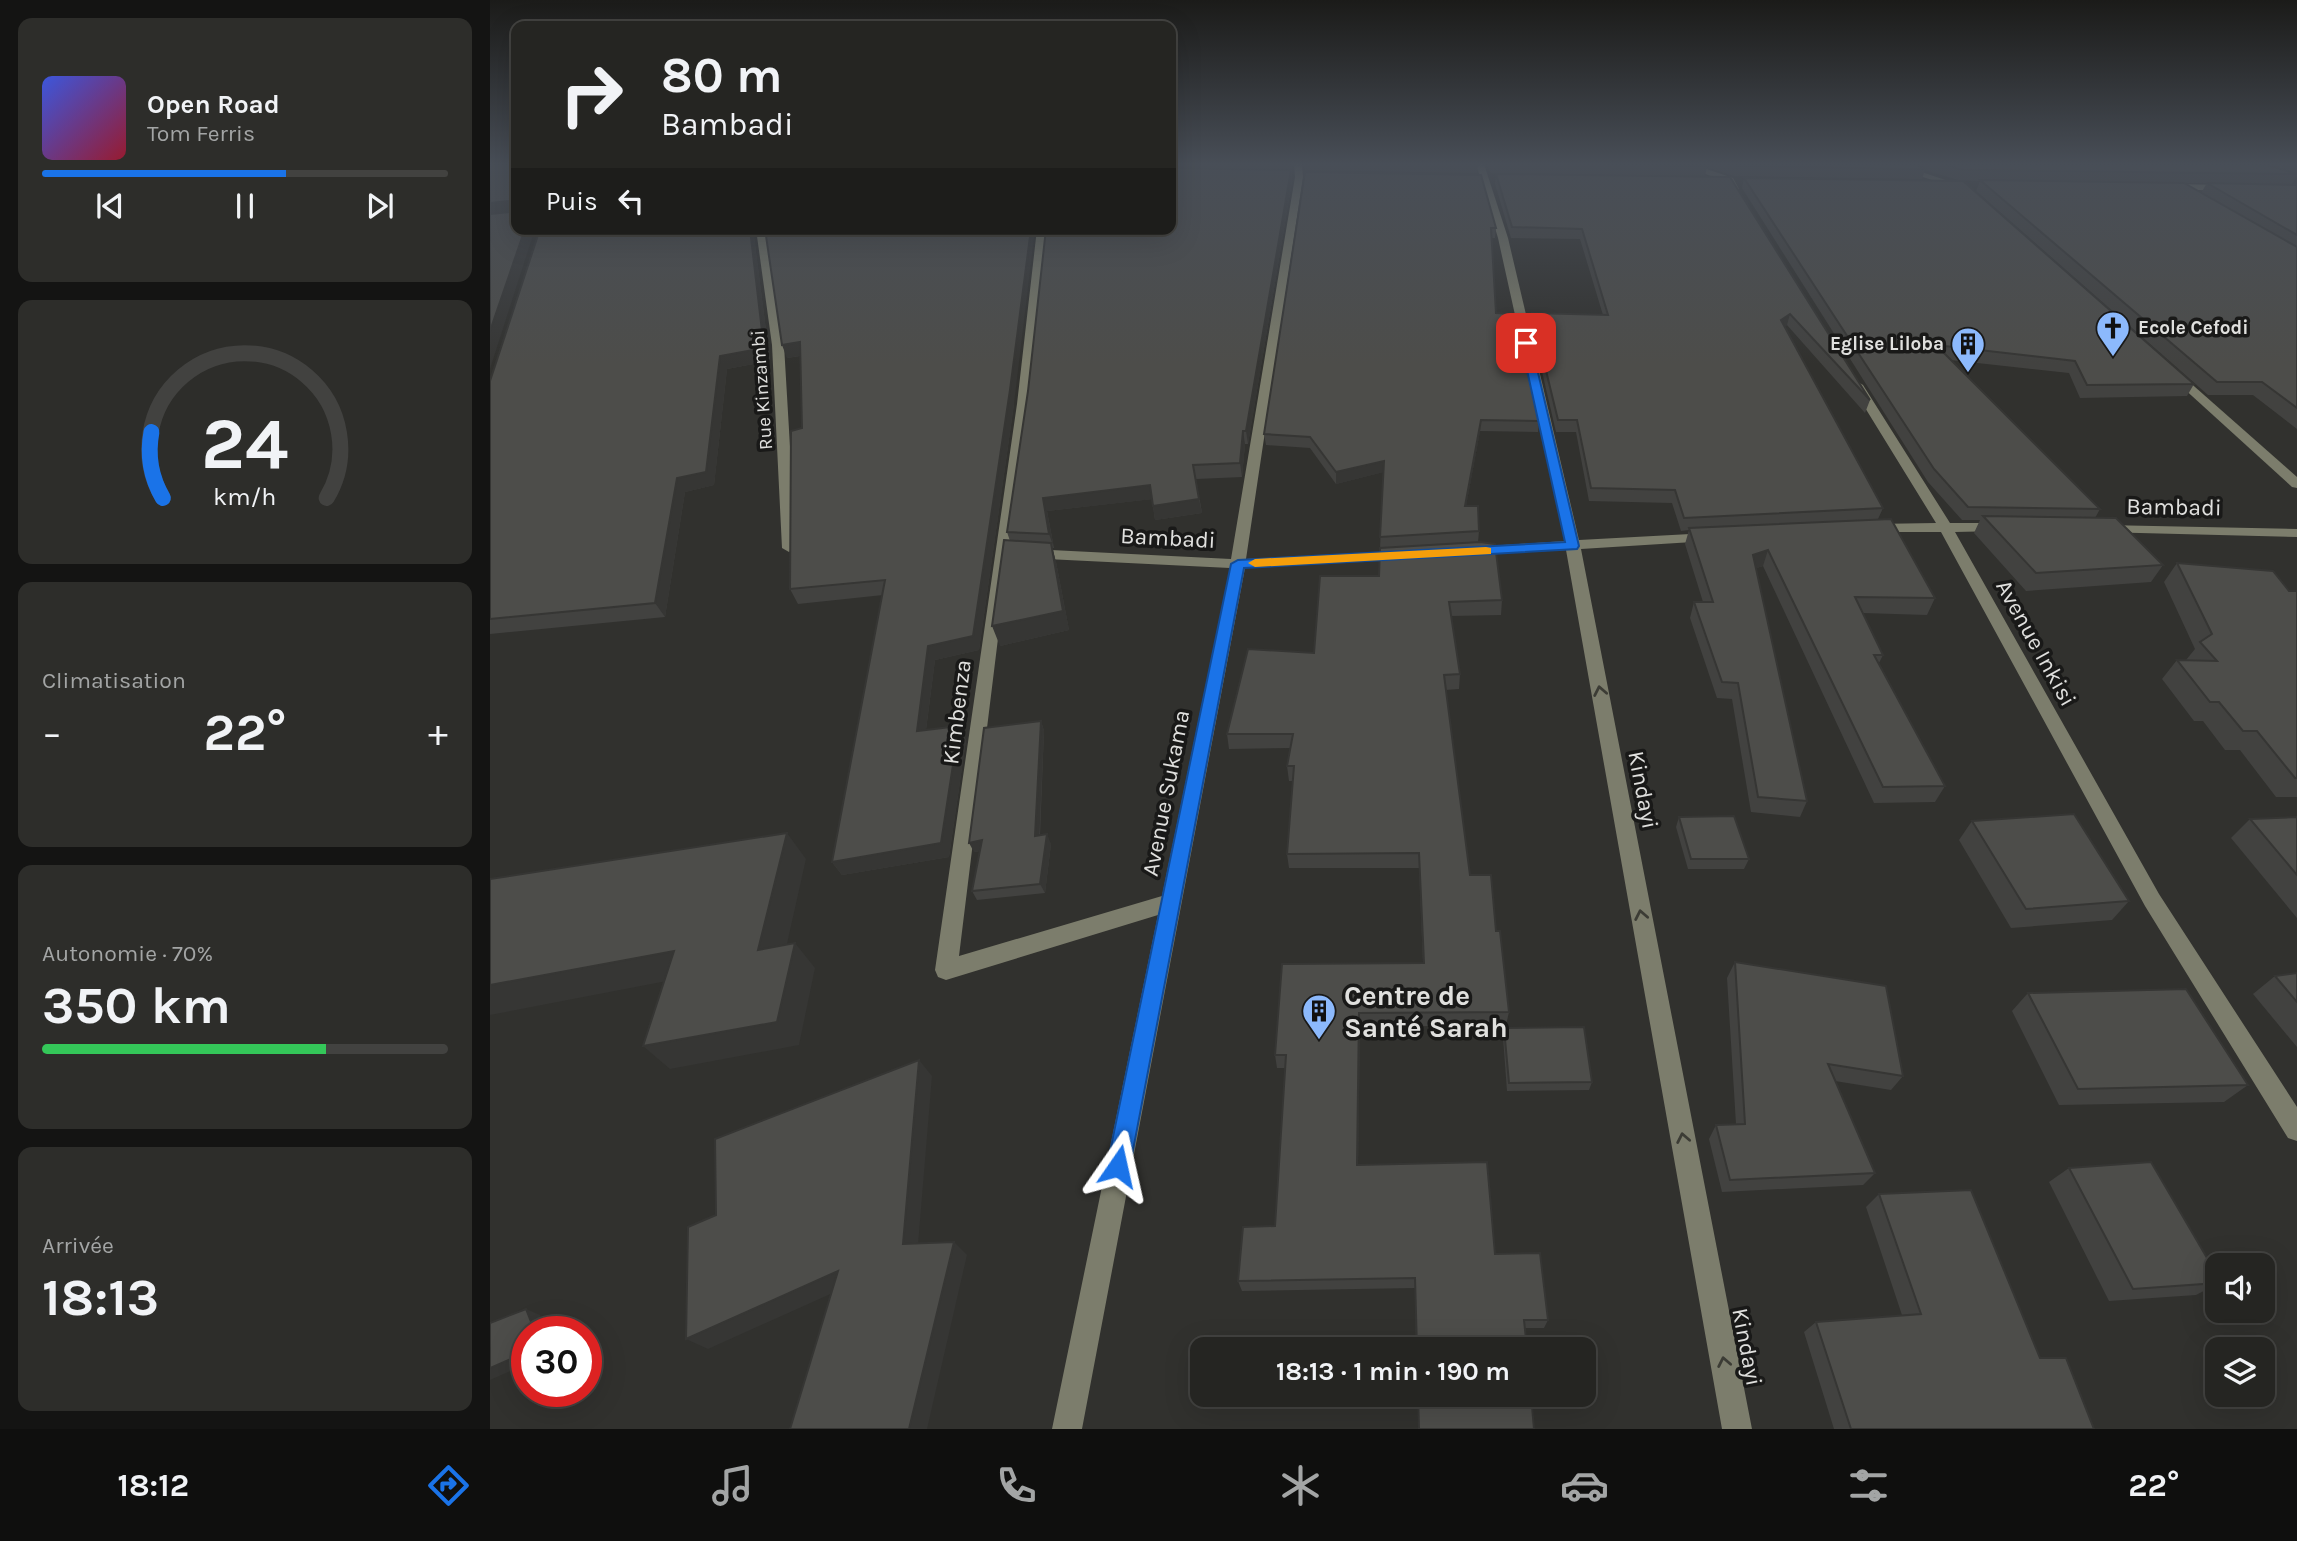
<!DOCTYPE html>
<html lang="fr">
<meta charset="utf-8">
<style>
body{margin:0;font-family:Karla,sans-serif;background:#2d2d2a;color:#f1f3f6;height:100vh;display:flex;flex-direction:column;font-size:26px;white-space:nowrap}
*{box-sizing:border-box;margin:0}
p{font-size:23px;color:#a3a5a5}
.icon{flex:none;width:38px;height:38px;fill:none;stroke:currentColor;stroke-width:2;stroke-linecap:round;stroke-linejoin:round}
.map{position:relative;flex:1;overflow:hidden}
.drawer{display:flex;flex-direction:column;gap:18px;padding:18px;background:#141413;width:490px}
.drawer>*{flex:none}
.hud{position:absolute;left:21px;top:21px;width:665px;height:214px;border-radius:14px;box-shadow:0 7px 28px #0002,0 0 0 2px #424240;background:#252522;color:#f1f3f6;overflow:hidden}
.fabs{position:absolute;left:1715px;top:1253px;display:grid;gap:14px}
.fabs a{display:grid;place-items:center;width:70px;height:70px;border-radius:14px;background:#252522;box-shadow:0 7px 28px #0002,0 0 0 2px #424240;font-size:35px}
.speed{position:absolute;left:21px;top:1316px;display:flex;gap:14px;font-size:35px;font-weight:700;text-align:center}
.speed>*{display:grid;place-content:center;width:91px;height:91px;border-radius:50%;background:#252522;box-shadow:0 7px 28px #0002,0 0 0 2px #424240;line-height:1}
.speed .limit{border:10px solid #d22;background:#fff;color:#111}
.pin{position:absolute;display:grid;place-items:center;width:60px;height:60px;color:#fff;margin:-30px;border-radius:14px;box-shadow:0 4px 10px #0006}
.me{position:absolute;width:77px;margin:-38px;rotate:11deg;stroke-linejoin:round;filter:drop-shadow(0 0 5px #0008)}
.turn{display:flex;align-items:center;gap:24px;height:147px;padding:0 35px;font-size:32px}
.turn .icon{width:91px;height:91px;stroke-width:2.5}
.turn b{display:block;font-size:49px;line-height:60px}
.then{display:flex;align-items:center;height:66px;padding:0 35px;background:#0003;gap:14px;font-size:26px}
.big{font-size:52px;font-weight:700;line-height:1.1}
.drawer .card{flex:1;display:flex;flex-direction:column;justify-content:center;gap:10px;min-width:0;padding:0 24px;border-radius:14px;background:#2d2d2a}
.drawer .dial{align-items:center;gap:0}
.dial svg{height:182px;overflow:visible;fill:none;stroke:#424240;stroke-width:7;stroke-linecap:round;text-anchor:middle}
.dial text{fill:#f1f3f6;stroke:none}
.song{display:flex;align-items:center;gap:21px}
.cover{width:84px;height:84px;border-radius:10px;background:linear-gradient(135deg,hsl(230 70% 55%),hsl(350 70% 35%))}
.played{height:7px;border-radius:4px;background:linear-gradient(90deg,#1a73e8 60%,#424240 60%)}
.keys{display:flex;justify-content:space-around;direction:ltr}
.heat{display:flex;justify-content:space-between;align-items:center;font-size:38px;direction:ltr}
.charge{height:10px;border-radius:5px;background:linear-gradient(90deg,#34c759 70%,#424240 0)}
.trip{position:absolute;left:700px;top:1337px;width:406px;height:70px;border-radius:14px;background:#252522;box-shadow:0 7px 28px #0002,0 0 0 2px #424240;font-weight:700;line-height:70px;text-align:center}
.tab-bar{display:flex;height:112px;justify-content:space-around;align-items:center;background:#0f0f0e;color:#a3a5a5}
.tab-bar .icon{width:49px;height:49px}
.tab-bar .selected{color:#1a73e8}
.tab-bar b{font-size:32px;color:#f1f3f6}
main{display:flex;flex:1;min-height:0}
.map>svg:first-child{display:block}
.lines{fill:none;stroke-linecap:round;stroke-linejoin:round}
.minor{fill:#7c7d6c;fill-rule:evenodd}
.wall{fill:#424240;fill-rule:evenodd}
.shaded-wall{fill:#363634}
.building{fill:#4d4d4a;stroke:#363634;stroke-width:2}
.oneway{stroke:#3c3c35}
.route{fill:#1a73e8;stroke:#114b97;stroke-width:2}
.slow{fill:#f59e0b}
.labels{text-anchor:middle;dominant-baseline:central;stroke-width:7;stroke-linejoin:round;paint-order:stroke}
.far-poi-label{font-size:19px;font-weight:bold;fill:#e0e0de;stroke:#191918;text-anchor:start}
.far-street-label{font-size:19px;fill:#e0e0de;stroke:#191918}
.street-label{font-size:23px;fill:#e0e0de;stroke:#191918}
.near-poi-label{font-size:28px;font-weight:bold;fill:#e0e0de;stroke:#191918;text-anchor:start}
</style>
<main>
<section class="drawer">
<div class="card">
<div class="song"><i class="cover"></i><div><b>Open Road</b><p>Tom Ferris</p></div></div>
<div class="played"></div>
<div class="keys"><svg class="icon" aria-label="previous" viewBox="0 0 24 24"><path d="M18 5L8 12l10 7zM5 5v14"/></svg><svg class="icon" aria-label="pause" viewBox="0 0 24 24"><path d="M8 5v14M16 5v14"/></svg><svg class="icon" aria-label="next" viewBox="0 0 24 24"><path d="M6 5l10 7-10 7zM19 5v14"/></svg></div>
</div>
<div class="card dial"><svg viewBox="0 0 100 80">
<path d="M14 69A42 42 0 1 1 86 69"/>
<path d="M14 69A42 42 0 0 1 9 40" stroke="#1a73e8"/>
<text x="50" y="56" font-size="32" font-weight="700">24</text>
<text x="50" y="72" font-size="11">km/h</text>
</svg></div>
<div class="card"><p>Climatisation</p>
<div class="heat"><a>−</a><b class="big">22°</b><a>+</a></div>
</div>
<div class="card"><p>Autonomie · 70%</p><b class="big">350 km</b><div class="charge"></div></div>
<div class="card"><p>Arrivée</p><b class="big">18:13</b></div>
</section>
<div class="map">
<svg width="1807" height="1429" viewBox="0 0 1807 1429">
<rect width="100%" height="100%" fill="#31312e"/>
<g class="lines">
<g class="minor">
<path d="M804 164H812L813 177 756 559 912 551 919 555 912 559 755 568 592 1429H562L668 915 456 980 448 977 445 970 527 404 547 229H557L539 404 519 548 741 559 805 177ZM518 557 740 568 672 896 469 956Z"/>
<path d="M986 164H994L1018 238 1089 540 1219 533 1226 537 1219 541 1091 549 1262 1429H1232L1076 550 982 555 975 551 982 547 1075 541 1008 238Z"/>
<path d="M1189 164H1202L1243 178 1249 189 1242 191 1237 182Z"/>
<path d="M1394 164H1408L1479 188 1472 190Z"/>
<path d="M1681 184 1737 185 1741 188 1737 191 1678 189Z"/>
<path d="M266 229H276L294 345 306 548 299 552 292 548 282 345Z"/>
<path d="M1680 372H1688L1807 477V488L1802 487 1680 376Z"/>
<path d="M1367 381 1373 385 1460 523H1510L1517 527 1510 531 1465 532 1669 894 1807 1107V1141L1798 1138 1655 906 1451 532H1384L1377 528 1384 524 1446 523 1361 385Z"/>
<path d="M1615 525 1807 529V537L1610 532 1608 529 1610 526Z"/>
</g>
</g>
<g class="wall">
<path d="M681 164H802V181L758 444H755L752 477 706 479 712 513 665 520 662 499 557 511 564 548H562L566 562 579 630 510 646 520 541 517 532 538 391 681 229Z"/>
<path d="M813 164H988L987 173 815 170Z"/>
<path d="M996 164H1807V176L1802 184 1807 185V429L1763 395H1718L1486 191 1490 181 1468 180 1435 170 1432 179 1244 176 1217 167 1215 176 1001 173ZM1694 183H1717L1711 193Z"/>
<path d="M815 172 1006 228 1005 238H1002L1006 313 1049 421 1048 432 990 431 976 506 989 531 988 542 1012 600 1011 615 961 616 970 674 969 689 955 690 980 875 1006 931 1019 1012 1016 1025 870 1027 868 1165 1005 1254 1058 1320 1054 1328H1035L1037 1349H926L925 1288 752 1291 748 1281 785 1226 795 1068H787L785 1055 933 963 929 868H799L797 854 803 781H799L797 766 800 748 739 749 737 734 824 653 889 576 893 472 846 484 820 448 776 445 774 434Z"/>
<path d="M1006 174 1240 177 1380 400 1375 413 1297 325 1294 327 1393 508 1388 519 1445 598 1437 615 1373 613 1393 655 1389 663 1455 786 1445 802 1384 803 1273 566 1266 568 1317 801 1310 817 1261 812 1242 699 1227 698 1200 618 1204 602H1213L1195 544 1199 530 1191 531 1182 503 1099 501 1086 432H1066L1041 324 1042 313 1113 315 1090 239 1021 238 1005 184Z"/>
<path d="M1254 178 1704 384 1697 396 1590 398 1579 373 1460 360 1610 509 1605 518 1673 565 1661 582 1536 591 1484 533 1490 520H1472L1438 482 1252 188Z"/>
<path d="M263 229 280 361 237 369 224 485 195 492 175 617 0 634V381Z"/>
<path d="M275 229 524 404 489 650 445 660 436 730 469 726 476 740 459 857 352 875 342 862 393 595 308 604 300 589 312 428 310 356 297 358Z"/>
<path d="M1687 563 1799 591H1807V797H1786L1750 750H1735L1713 721H1704L1672 679 1687 660H1696L1705 649 1674 582Z"/>
<path d="M551 721 554 731 550 835 561 844 555 893 487 900 482 891 490 851 484 852Z"/>
<path d="M1189 817 1259 859 1254 869H1198L1186 827Z"/>
<path d="M1807 817V918L1741 838 1760 819Z"/>
<path d="M1482 821 1639 901 1622 920 1521 928 1469 840Z"/>
<path d="M1245 962 1413 1076 1401 1090 1345 1081 1385 1173 1373 1185 1232 1192 1219 1139 1226 1125 1246 1124 1237 978Z"/>
<path d="M1807 973V1047L1763 994 1785 976Z"/>
<path d="M1538 993 1758 1085 1734 1102 1569 1105 1522 1011Z"/>
<path d="M1014 1028 1102 1082 1099 1090 1017 1091 1013 1037Z"/>
<path d="M1579 1168 1727 1275V1284L1706 1295 1619 1301 1559 1182Z"/>
<path d="M1389 1194 1550 1358 1604 1429H1344L1314 1332 1326 1322 1412 1315 1376 1207Z"/>
</g>
<g class="shaded-wall">
<path d="M801 170 802 181 758 444 756 431Z"/>
<path d="M19 201 26 212 0 215V203Z"/>
<path d="M35 229H45L0 369V331Z"/>
<path d="M260 229H263L280 361 237 369 224 485 195 492 175 617 165 603 187 478 230 356Z"/>
<path d="M541 229H545L524 404 489 650 445 660 434 745 427 731 438 646Z"/>
<path d="M1300 314 1297 325 1287 332 1291 320Z"/>
<path d="M310 342 315 355 297 358 292 345Z"/>
<path d="M991 420 990 431 974 517 975 506Z"/>
<path d="M753 431 755 444 752 477 750 463Z"/>
<path d="M894 461V472L846 484V472Z"/>
<path d="M660 485 663 499 557 511 564 548 559 534 553 498Z"/>
<path d="M709 499 712 513 665 520 663 506Z"/>
<path d="M561 543 566 562 579 630 510 646 502 626Z"/>
<path d="M1278 550 1273 566 1258 571 1263 555Z"/>
<path d="M551 721 554 731 549 845 545 836Z"/>
<path d="M469 726 476 740 459 857 352 875 342 862Z"/>
<path d="M297 833 316 859 290 975 268 950Z"/>
<path d="M557 834 561 844 555 893 550 884Z"/>
<path d="M492 840 497 850 484 852 479 843Z"/>
<path d="M305 943 325 968 309 1045 180 1069 153 1046Z"/>
<path d="M184 951 208 975 0 1015V985Z"/>
<path d="M869 1013 870 1027 868 1176 867 1165Z"/>
<path d="M429 1060 442 1076 427 1257 413 1244Z"/>
<path d="M464 1242 477 1255 437 1429H419Z"/>
<path d="M348 1271 365 1283 218 1349 196 1339Z"/>
<path d="M36 1309 50 1315 57 1332H45Z"/>
<path d="M37 1352V1364L0 1380V1368Z"/>
</g>
<g class="building">
<path d="M0 164H26V229H35L0 331V214L21 212 22 204 19 201 0 203Z"/>
<path d="M1117 164H1214L1217 166Z"/>
<path d="M1243 164H1424L1436 169 1247 166Z"/>
<path d="M1455 164H1774L1807 174 1472 170Z"/>
<path d="M681 168 801 170 756 431H753L750 463 703 465 709 499 663 506 660 485 553 498 559 534 517 532 538 391 556 229H681Z"/>
<path d="M815 172 991 175 1006 228H1001L1006 313 1025 314 1049 421 991 420 975 506H988L989 531 890 537 894 461 846 472 820 437 774 434Z"/>
<path d="M1006 174 1240 177 1380 400 1300 314 1291 320 1393 508 1194 518 1185 490 1101 488 1087 420H1068L1042 313 1118 315 1092 229 1022 227Z"/>
<path d="M1254 178 1473 181 1704 384 1597 385 1585 361 1446 345 1610 509 1478 507 1444 469Z"/>
<path d="M1490 180 1694 183 1807 247V408L1772 382H1727Z"/>
<path d="M1717 183 1807 185V235Z"/>
<path d="M50 229H260L274 348 230 356 216 472 187 478 165 603 0 619V381Z"/>
<path d="M275 229H541L520 390 483 636 438 646 427 731 469 726 451 843 342 862 395 580 300 589 301 431 312 428 310 342 292 345Z"/>
<path d="M1493 516 1626 518 1673 565 1546 573Z"/>
<path d="M1401 519 1445 598 1365 597 1393 655H1384L1455 786 1393 787 1278 550 1263 555 1317 801 1268 797 1248 683 1232 682 1204 602H1223L1199 528Z"/>
<path d="M514 540 561 543 573 611 502 626Z"/>
<path d="M990 542 1005 544 1012 600 959 602 970 674 954 675 980 875H1001L1006 931H1010L1019 1012 869 1013 867 1165 997 1162 1005 1254 1050 1253 1058 1320H1034L1037 1349H927L925 1278 748 1281 753 1227 785 1226 796 1055H785L792 964 934 963 929 853 797 854 804 766H797L803 734H737L758 649 824 653 830 576H889L890 548Z"/>
<path d="M1687 563 1783 571 1799 591H1807V778H1805L1767 731H1753L1729 702H1720L1687 660 1727 661 1710 642 1722 634Z"/>
<path d="M551 721 545 836 557 834 550 884 482 891 492 840 479 843 494 728Z"/>
<path d="M1584 814 1639 901 1536 909 1482 821Z"/>
<path d="M1244 816 1259 859H1201L1189 817Z"/>
<path d="M1807 817V875L1760 819Z"/>
<path d="M297 833 268 950 305 943 287 1022 153 1046 184 951 0 985V879Z"/>
<path d="M1245 962 1396 986 1413 1076 1338 1064 1385 1173 1240 1180 1226 1125 1255 1124Z"/>
<path d="M1807 973V1002L1785 976Z"/>
<path d="M1696 989 1758 1085 1588 1089 1538 993Z"/>
<path d="M1094 1027 1102 1082 1019 1083 1014 1028Z"/>
<path d="M429 1060 413 1244 464 1242 419 1429H300L348 1271 196 1339 198 1227 226 1215 225 1139Z"/>
<path d="M1661 1162 1727 1275V1283L1643 1289 1579 1168Z"/>
<path d="M1481 1190 1550 1358H1576L1604 1429H1361L1326 1322 1431 1314 1389 1194Z"/>
<path d="M36 1309 45 1332H37V1352L0 1368V1323Z"/>
<path d="M928 1395H1041L1044 1429H929Z"/>
</g>
<defs><path id="oneway-chevron" d="M-2-3.5L2.5 0L-2 3.5" fill="none" stroke-width="1.6" stroke-linecap="round" stroke-linejoin="round" transform="scale(1.75)"/></defs>
<g class="oneway">
<use href="#oneway-chevron" transform="translate(1110 691) rotate(-101)"/>
<use href="#oneway-chevron" transform="translate(1151 915) rotate(-101)"/>
<use href="#oneway-chevron" transform="translate(1193 1138) rotate(-101)"/>
<use href="#oneway-chevron" transform="translate(1234 1362) rotate(-101)"/>
</g>
<linearGradient id="sky" x2="0" y2="1"><stop stop-color="#1b1b19"/><stop offset="0.45" stop-color="#484e57"/><stop offset="1" stop-color="#484e57" stop-opacity="0"/></linearGradient>
<rect width="1807" height="364" fill="url(#sky)"/>
<path class="route" d="M1036 340 1041 343 1089 546 1087 549 754 568 640 1166 636 1174 628 1177 620 1174 617 1166 741 564 748 560 1075 542 1031 343Z"/>
<path class="slow" d="M996 547 1001 548V554L765 567 758 563 765 559Z"/>
<defs>
<g id="church-pin" transform="scale(1.75)"><path d="M0 17L-7.5 6A9.5 9.5 0 1 1 7.5 6Z" fill="#8cb9fc" stroke="#191918"/><path d="M-1.2-6h2.4v3.5h3.3v2.4h-3.3V6h-2.4V-.1h-3.3v-2.4h3.3Z" fill="#111"/></g>
<g id="building-pin" transform="scale(1.75)"><path d="M0 17L-7.5 6A9.5 9.5 0 1 1 7.5 6Z" fill="#8cb9fc" stroke="#191918"/><path d="M-4-6H4V6H1V3H-1V6H-4ZM-2.5-4.3h1.7v1.8h-1.7ZM.8-4.3h1.7v1.8H.8ZM-2.5-1h1.7V.8h-1.7ZM.8-1h1.7V.8H.8Z" fill="#111"/></g>
</defs>
<g fill-rule="evenodd">
<use href="#church-pin" x="1623" y="328"/>
<use href="#building-pin" x="1478" y="344"/>
<use href="#building-pin" x="829" y="1011"/>
</g>
<g class="labels">
<g class="far-poi-label">
<text x="1648" y="328">Ecole Cefodi</text>
<text x="1454" y="344" text-anchor="end">Eglise Liloba</text>
</g>
<g class="far-street-label">
<text transform="translate(272 390) rotate(-94)">Rue Kinzambi</text>
</g>
<g class="street-label">
<text transform="translate(1684 507) rotate(1)">Bambadi</text>
<text transform="translate(678 538) rotate(3)">Bambadi</text>
<text transform="translate(1546 643) rotate(61)">Avenue Inkisi</text>
<text transform="translate(467 712) rotate(-83)">Kimbenza</text>
<text transform="translate(1153 790) rotate(79)">Kindayi</text>
<text transform="translate(676 793) rotate(-79)">Avenue Sukama</text>
<text transform="translate(1257 1347) rotate(79)">Kindayi</text>
</g>
<g class="near-poi-label">
<text x="854" y="995">Centre de<tspan x="854" dy="32">Santé Sarah</tspan></text>
</g>
</g>
</svg>
<div class="fabs">
<a><svg class="icon" aria-label="sound" viewBox="0 0 24 24"><path d="M4 9h4l5-4v14l-5-4H4zM17 9q2 3 0 6"/></svg></a>
<a><svg class="icon" aria-label="layers" viewBox="0 0 24 24"><path d="M12 4l9 5-9 5-9-5zM3 14l9 5 9-5"/></svg></a>
</div>
<div class="speed"><div class="limit">30</div></div>
<div class="pin" style="left:1036px;top:343px;background:#d93025"><svg class="icon" aria-label="arrive" viewBox="0 0 24 24"><path d="M6 21V4h12l-3 4 3 4H6"/></svg></div>
<svg class="me" style="left:628px;top:1166px" viewBox="-20 -20 40 40"><path d="M0-17L14 15 0 8-14 15z" fill="#1a73e8" stroke="#fff" stroke-width="4"/></svg>
<div class="trip">18:13 · 1 min · 190 m</div>
<div class="hud">
<div class="turn"><svg class="icon" aria-label="right" viewBox="0 0 24 24"><path d="M7 20v-9h11M14 6l5 5-5 5"/></svg><div><b>80 m</b>Bambadi</div></div>
<div class="then">Puis<svg class="icon" aria-label="left" viewBox="0 0 24 24"><path d="M17 20v-9H6M10 6l-5 5 5 5"/></svg></div>
</div>
</div>
</main>
<nav class="tab-bar">
<b>18:12</b>
<svg class="icon selected" aria-label="directions" viewBox="0 0 24 24"><path d="M12 3l9 9-9 9-9-9zM9 14v-3h6M13 9l2 2-2 2"/></svg>
<svg class="icon" aria-label="music" viewBox="0 0 24 24"><path d="M9 18V5l10-2v13"/><circle cx="6" cy="18" r="3"/><circle cx="16" cy="16" r="3"/></svg>
<svg class="icon" aria-label="phone" viewBox="0 0 24 24"><path d="M5 4h4l2 5-3 2q2 4 5 5l2-3 5 2v4C11 20 4 13 5 4z"/></svg>
<svg class="icon" aria-label="climate" viewBox="0 0 24 24"><path d="M12 3v18M4 7l16 10M4 17L20 7"/></svg>
<svg class="icon" aria-label="car" viewBox="0 0 24 24"><path d="M5 17H2v-5l4-1 3-4h7l3 4 3 1v5h-3M9 17h6M6 11h13"/><circle cx="7" cy="17" r="2"/><circle cx="17" cy="17" r="2"/></svg>
<svg class="icon" aria-label="filters" viewBox="0 0 24 24"><path d="M4 7h16M4 17h16"/><circle cx="9" cy="7" r="2"/><circle cx="15" cy="17" r="2"/></svg>
<b>22°</b>
</nav>
